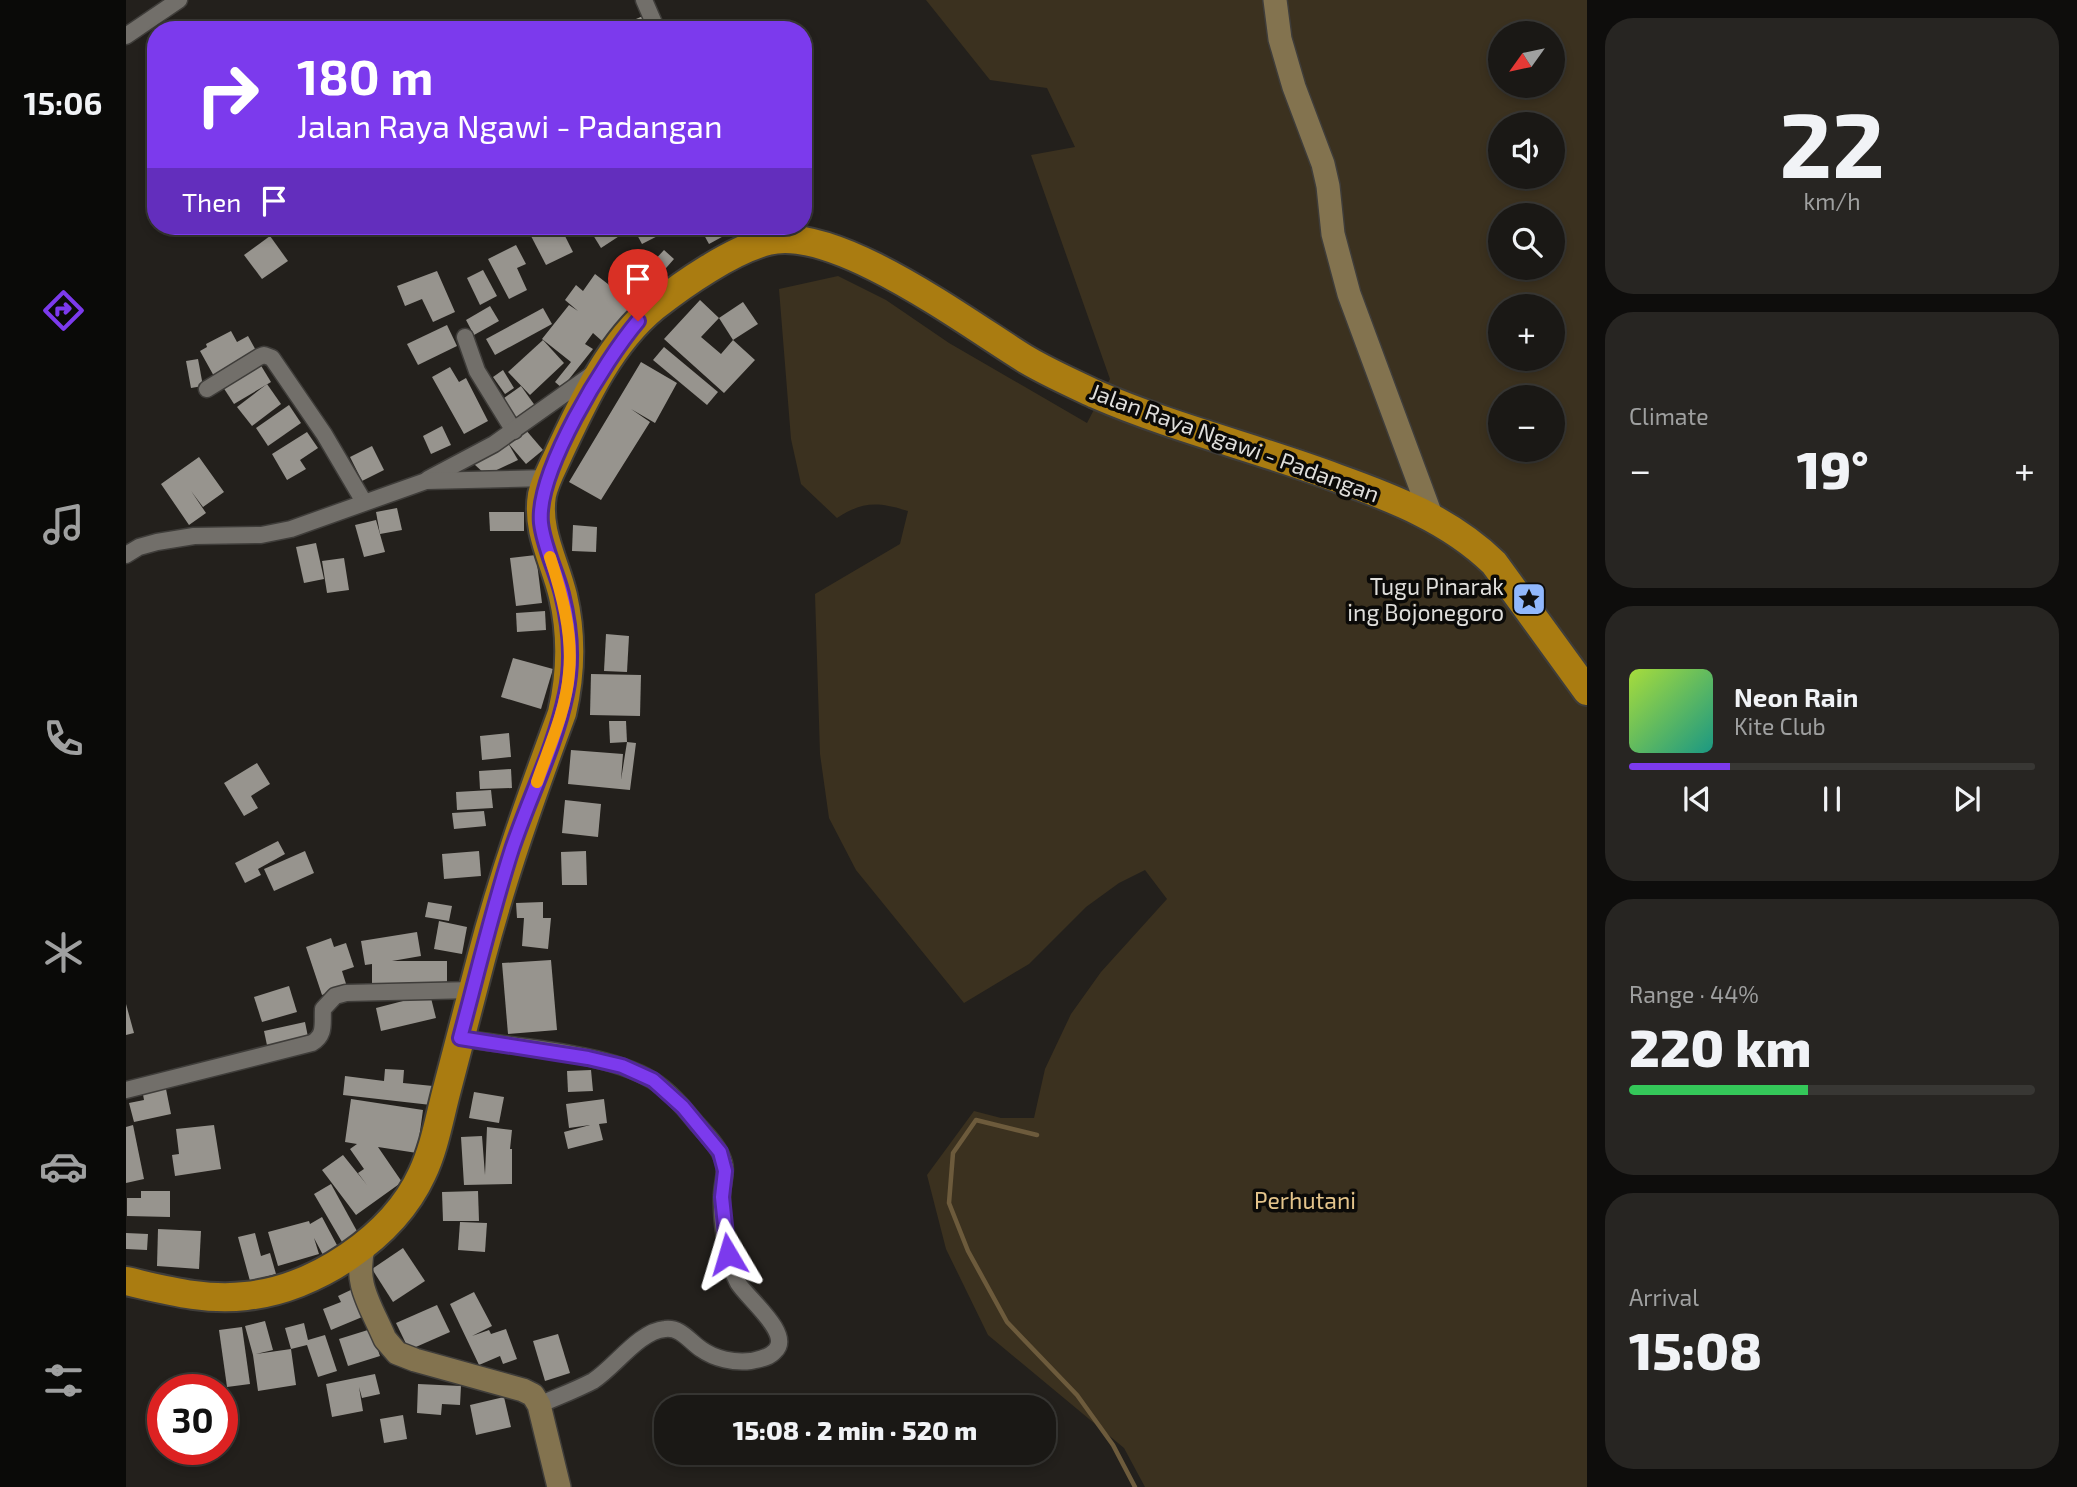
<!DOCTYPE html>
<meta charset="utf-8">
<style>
body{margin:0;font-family:"Exo 2",sans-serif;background:#272522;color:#f1f3f6;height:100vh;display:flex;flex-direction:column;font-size:26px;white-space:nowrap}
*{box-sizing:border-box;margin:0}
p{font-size:23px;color:#9fa0a0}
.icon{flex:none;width:38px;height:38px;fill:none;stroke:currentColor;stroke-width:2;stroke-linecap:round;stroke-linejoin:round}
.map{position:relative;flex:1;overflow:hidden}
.details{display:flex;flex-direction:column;gap:18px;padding:18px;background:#0e0d0c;width:490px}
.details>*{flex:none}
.hud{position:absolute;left:21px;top:21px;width:665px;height:214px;border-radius:28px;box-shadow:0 4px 10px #0003,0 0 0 2px #383734;background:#7c3aed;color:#fff;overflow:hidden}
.needle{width:46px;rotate:237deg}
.fabs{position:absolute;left:1362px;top:21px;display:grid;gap:14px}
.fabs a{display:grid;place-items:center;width:77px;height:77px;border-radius:50%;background:#1a1815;box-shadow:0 4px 10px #0003,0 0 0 2px #383734;font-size:35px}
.speed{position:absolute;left:21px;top:1374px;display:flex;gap:14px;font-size:35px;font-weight:700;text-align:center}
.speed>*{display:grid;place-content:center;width:91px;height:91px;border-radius:50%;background:#1a1815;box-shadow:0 4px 10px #0003,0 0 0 2px #383734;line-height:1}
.speed .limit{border:10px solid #d22;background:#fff;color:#111}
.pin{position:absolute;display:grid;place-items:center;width:60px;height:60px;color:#fff;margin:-72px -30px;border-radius:50% 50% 50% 0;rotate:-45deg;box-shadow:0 0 7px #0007}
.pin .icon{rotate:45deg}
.me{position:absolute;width:77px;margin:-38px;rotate:353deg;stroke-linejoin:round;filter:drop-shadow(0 0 5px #0008)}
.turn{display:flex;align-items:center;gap:24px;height:147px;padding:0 35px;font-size:32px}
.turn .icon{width:91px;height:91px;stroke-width:2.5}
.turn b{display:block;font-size:49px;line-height:60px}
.then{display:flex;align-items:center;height:66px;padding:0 35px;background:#0003;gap:14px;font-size:26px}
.big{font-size:52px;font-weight:800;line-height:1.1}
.details .widget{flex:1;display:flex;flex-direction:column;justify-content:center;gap:10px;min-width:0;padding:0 24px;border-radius:28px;background:#272522}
.details .dial{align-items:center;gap:0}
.dial b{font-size:91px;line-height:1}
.song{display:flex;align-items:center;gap:21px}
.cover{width:84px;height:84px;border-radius:10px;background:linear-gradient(135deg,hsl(80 70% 55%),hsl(170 70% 35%))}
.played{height:7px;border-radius:4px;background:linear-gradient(90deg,#7c3aed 25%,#383734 25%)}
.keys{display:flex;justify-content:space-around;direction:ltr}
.heat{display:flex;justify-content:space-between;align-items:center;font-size:38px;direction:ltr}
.charge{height:10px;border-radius:5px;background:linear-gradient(90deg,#34c759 44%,#383734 0)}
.trip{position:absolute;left:528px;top:1395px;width:402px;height:70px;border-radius:28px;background:#1a1815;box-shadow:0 4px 10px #0003,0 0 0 2px #383734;font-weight:800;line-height:70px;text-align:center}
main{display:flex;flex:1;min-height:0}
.tabs{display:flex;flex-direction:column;width:126px;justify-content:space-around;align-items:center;background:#0a0a08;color:#9fa0a0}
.tabs .icon{width:49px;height:49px}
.tabs .active{color:#7c3aed}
.tabs b{font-size:32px;color:#f1f3f6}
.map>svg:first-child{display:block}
.green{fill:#3b311f;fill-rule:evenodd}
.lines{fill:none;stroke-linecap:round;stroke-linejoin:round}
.stream{stroke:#6d5b3c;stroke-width:4.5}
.building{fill:#97948e}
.street-casing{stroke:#3f3d3a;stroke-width:19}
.secondary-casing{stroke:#3f3d3a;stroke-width:26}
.highway-casing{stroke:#3f3d3a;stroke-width:32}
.street{stroke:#726f6a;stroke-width:16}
.secondary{stroke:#83734f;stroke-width:23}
.highway{stroke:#aa7c11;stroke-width:28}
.route-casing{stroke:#51269a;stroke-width:18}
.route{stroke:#7c3aed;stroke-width:12}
.slow{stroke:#f59e0b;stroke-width:12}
.labels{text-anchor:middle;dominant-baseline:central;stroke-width:7;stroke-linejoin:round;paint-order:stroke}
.street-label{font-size:23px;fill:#dfdedb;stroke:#0b0a08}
.poi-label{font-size:23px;fill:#dfdedb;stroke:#0b0a08;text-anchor:end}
.park-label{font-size:23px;fill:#e4c48b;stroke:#0b0a08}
</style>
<main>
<nav class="tabs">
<b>15:06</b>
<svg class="icon active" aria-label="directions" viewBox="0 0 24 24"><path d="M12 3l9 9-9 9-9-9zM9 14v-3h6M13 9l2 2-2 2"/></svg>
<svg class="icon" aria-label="music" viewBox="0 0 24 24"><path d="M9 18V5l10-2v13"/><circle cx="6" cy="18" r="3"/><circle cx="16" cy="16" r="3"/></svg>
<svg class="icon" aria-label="phone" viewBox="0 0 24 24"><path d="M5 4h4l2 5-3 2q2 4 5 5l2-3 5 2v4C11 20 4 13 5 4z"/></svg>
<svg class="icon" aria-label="climate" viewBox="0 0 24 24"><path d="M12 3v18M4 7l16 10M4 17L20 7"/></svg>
<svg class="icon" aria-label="car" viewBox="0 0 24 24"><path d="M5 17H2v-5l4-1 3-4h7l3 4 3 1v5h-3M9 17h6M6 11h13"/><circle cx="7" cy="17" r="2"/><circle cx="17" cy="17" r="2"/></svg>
<svg class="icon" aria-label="filters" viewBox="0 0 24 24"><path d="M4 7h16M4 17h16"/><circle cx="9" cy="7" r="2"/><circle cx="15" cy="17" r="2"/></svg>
</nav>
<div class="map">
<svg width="1461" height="1487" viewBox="0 0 1461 1487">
<rect width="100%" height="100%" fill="#23201c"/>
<path class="green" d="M800 0H1461V1487H1019L998 1448 862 1335 820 1249 801 1175 848 1111 875 1118H908L919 1069 945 1014 975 972 1041 899 1019 870 993 883 960 907 903 964 838 1003 730 870 703 818 694 754 689 594 774 544 782 511C752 502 737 501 711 518L675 484 665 439 653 289 712 276 760 300 823 343 961 423 984 379 905 155 949 147 921 88 864 80ZM1374 33H1426V86H1374ZM1374 124H1426V177H1374ZM1374 215H1426V268H1374ZM1374 306H1426V359H1374ZM1374 397H1426V450H1374Z"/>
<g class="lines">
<path class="stream" d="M911 1135 850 1120 827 1153 823 1203 842 1251 881 1322 951 1395 987 1445 1009 1487"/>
</g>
<g class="building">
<path d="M517 16 523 30H484Z"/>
<path d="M427 226H434L447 252 420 265 405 236Z"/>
<path d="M481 226H498L501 231 475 248 467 235Z"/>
<path d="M519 226H551L516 244 509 231Z"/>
<path d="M573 226H616L583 244Z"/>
<path d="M144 236 162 261 136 279 118 255Z"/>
<path d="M390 245 400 264 391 268 401 290 383 299 362 259Z"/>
<path d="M511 250 526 263 538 250 548 259 476 341 467 333 459 344 467 349 436 388 429 382 445 362 416 339 443 305 452 311 439 300 450 285 457 291 469 274 491 291 482 283Z"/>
<path d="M357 270 371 296 354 305 341 278Z"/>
<path d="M311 271 329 312 307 322 296 299 279 306 271 286Z"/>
<path d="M574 300 593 318 575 337 595 354 607 340 629 360 598 393 538 339Z"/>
<path d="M617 302 632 324 607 340 593 318Z"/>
<path d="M364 306 373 321 348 335 340 320Z"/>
<path d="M417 308 426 324 369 355 360 339Z"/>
<path d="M321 325 331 346 292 365 281 344Z"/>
<path d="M105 331 111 342 122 336 132 354 89 378 74 351 81 347 80 344Z"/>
<path d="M417 340 438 363 404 395 382 372Z"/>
<path d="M538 347 592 392 581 405 527 360Z"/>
<path d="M72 359 77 386 65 388 60 361Z"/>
<path d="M515 362 551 383 529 423 505 409 524 422 475 500 443 482Z"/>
<path d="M134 364 145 382 108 404 97 387Z"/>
<path d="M324 367 333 382 340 378 362 421 338 434 306 377Z"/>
<path d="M377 370 388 388 379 394 367 377Z"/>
<path d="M141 384 155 404 126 426 111 407Z"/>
<path d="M395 386 410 407 389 422 374 401Z"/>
<path d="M163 405 175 423 142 446 130 428Z"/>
<path d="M316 426 325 445 305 454 297 436Z"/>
<path d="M399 429 417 450 400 464 382 443Z"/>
<path d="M181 432 192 448 174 460 180 469 161 480 146 454Z"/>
<path d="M382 443 392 460 360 475 348 464Z"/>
<path d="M246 446 258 470 236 481 224 457Z"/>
<path d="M73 457 98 492 77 507 65 491 80 513 63 525 35 484Z"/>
<path d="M271 508 276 530 254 534 250 512Z"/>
<path d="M363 512H398V531H364Z"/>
<path d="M250 520 259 552 238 557 229 525Z"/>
<path d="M447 525 471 527 470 552 446 551Z"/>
<path d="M190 543 198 579 178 583 170 547Z"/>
<path d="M410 555 416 603 390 606 384 558Z"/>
<path d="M218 558 223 590 201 593 196 561Z"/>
<path d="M419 611 420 630 391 632 390 613Z"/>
<path d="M480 634 503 636 501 672 478 671Z"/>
<path d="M387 658 427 669 415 709 375 697Z"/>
<path d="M465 674 515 675 514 716 464 715Z"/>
<path d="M483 721H500L501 742 484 743Z"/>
<path d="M383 733 385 757 356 760 354 736Z"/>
<path d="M501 742 510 743 504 790 442 784 445 750 497 754 495 780Z"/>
<path d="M131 763 144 784 125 796 132 808 118 816 98 783Z"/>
<path d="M385 769 386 788 354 789 353 771Z"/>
<path d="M365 790 367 808 331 810 330 792Z"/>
<path d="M439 800 475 804 472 837 436 833Z"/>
<path d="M358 811 360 826 328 829 326 813Z"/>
<path d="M152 841 159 854 132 869 135 875 119 883 109 863Z"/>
<path d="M179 851 188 873 148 891 138 869Z"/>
<path d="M353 851 355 876 318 879 316 854Z"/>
<path d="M460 851 461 885H436L435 852Z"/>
<path d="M302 902 326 906 323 921 299 917Z"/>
<path d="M417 902V918H425L422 949 396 946 398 918H391L390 903Z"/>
<path d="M313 921 341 927 336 954 308 949Z"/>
<path d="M291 932 295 956 266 961H321V987L246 986V964L239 965 235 941Z"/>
<path d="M205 938 208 947 220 943 228 967 216 971 221 987 196 995 180 947Z"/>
<path d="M425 960 431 1030 382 1034 376 963Z"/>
<path d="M163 986 171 1012 136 1022 128 997Z"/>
<path d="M304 994 310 1018 255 1031 250 1008Z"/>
<path d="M0 1004 8 1033 0 1035Z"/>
<path d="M179 1022 183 1042 142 1050 138 1031Z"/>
<path d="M259 1069 278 1070 277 1083 307 1086 305 1105 217 1095 219 1076 258 1081Z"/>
<path d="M465 1070 467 1091 442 1092 441 1071Z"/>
<path d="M39 1084 45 1114 8 1122 3 1103 18 1100 16 1089Z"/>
<path d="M348 1092 378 1097 373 1123 343 1118Z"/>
<path d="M225 1099 297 1110 291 1153 252 1147 276 1182 230 1215 196 1170 217 1155 241 1185 232 1173 238 1169 224 1149 231 1144 219 1142Z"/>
<path d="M478 1099 481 1123 473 1124 477 1140 442 1149 438 1132 464 1125 443 1128 440 1104Z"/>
<path d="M7 1125 18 1179 0 1183V1127Z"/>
<path d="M88 1125 95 1169 49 1176 46 1155 53 1154 50 1129Z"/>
<path d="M361 1127 386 1130 384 1149H386V1184L338 1185 335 1137 356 1136 359 1175Z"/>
<path d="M205 1184 232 1233 216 1242 188 1194Z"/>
<path d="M15 1191H44V1217L1 1216V1198H15Z"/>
<path d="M352 1191 353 1221H317L316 1192Z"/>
<path d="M196 1217 212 1247 197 1255 188 1238 193 1254 152 1266 142 1232 183 1221 184 1224Z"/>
<path d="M334 1222 361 1223 359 1252 332 1250Z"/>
<path d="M32 1229 75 1231 73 1269 31 1266Z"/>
<path d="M0 1233 22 1234 21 1250 0 1249Z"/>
<path d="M129 1233 135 1256 144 1253 150 1274 124 1281 112 1237Z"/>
<path d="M277 1248 299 1281 267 1302 246 1269Z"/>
<path d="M229 1288 241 1315 205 1330 197 1309 215 1302 212 1296Z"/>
<path d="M348 1292 366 1326 346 1336 363 1330 365 1334 380 1329 391 1359 377 1364 374 1356 353 1365 324 1304Z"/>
<path d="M311 1305 324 1332 283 1350 270 1323Z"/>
<path d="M139 1321 147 1350 130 1354 165 1349 170 1385 132 1391 127 1355 119 1326Z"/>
<path d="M178 1323 182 1340 199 1335 211 1371 192 1377 181 1345 165 1349 159 1328Z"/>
<path d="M116 1327 124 1384 101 1387 93 1330Z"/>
<path d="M245 1329 254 1356 222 1366 213 1339Z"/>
<path d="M432 1334 444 1373 419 1381 407 1341Z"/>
<path d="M249 1374 254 1394 236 1398 233 1387 237 1411 206 1417 200 1384Z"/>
<path d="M292 1384 335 1386 334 1405 316 1404 315 1415 291 1413Z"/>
<path d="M378 1397 385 1427 350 1435 344 1405Z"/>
<path d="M277 1415 281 1439 258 1443 254 1419Z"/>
</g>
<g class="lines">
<g class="street-casing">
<g id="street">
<path d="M518 0 531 30"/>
<path d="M0 36 53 0"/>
<path d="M618 226 627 247"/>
<path d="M339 337 351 371 388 431"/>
<path d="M81 389 133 357 138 355 146 358 198 434 238 502"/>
<path d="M302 479 368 444 468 373"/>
<path d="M0 555 13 547 31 542 68 536 135 535 165 529 300 481 422 478"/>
<path d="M334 1038C389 1047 480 1052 526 1080 543 1090 558 1108 571 1124 581 1135 594 1148 598 1163 601 1173 596 1184 596 1195 595 1219 600 1261 612 1283 621 1298 667 1334 649 1351 643 1358 634 1359 625 1361 608 1363 589 1359 575 1349 563 1341 555 1327 539 1329 513 1331 489 1367 467 1381 450 1390 431 1397 413 1405"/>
<path d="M0 1090 186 1043C200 1035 196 1023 197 1009L209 996 220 993 347 990"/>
</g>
</g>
<g class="secondary-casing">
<g id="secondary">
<path d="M1149 0 1154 39 1168 87 1197 164 1202 186 1207 234 1223 294 1306 518"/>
<path d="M238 1245C227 1283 244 1304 259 1339L271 1353 289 1360 397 1390 407 1395 413 1405 433 1487"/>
</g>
</g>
<g class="highway-casing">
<path id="highway" d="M0 1281C40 1290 79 1301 120 1296 189 1289 267 1237 296 1174 308 1149 313 1120 320 1093 332 1048 343 1004 355 959 377 875 406 794 436 713 445 674 446 635 437 596 429 562 410 531 416 495 419 480 428 465 434 451 458 400 484 343 528 307 557 284 606 250 642 241 710 224 842 324 901 360 923 373 946 383 969 394 1047 428 1131 448 1211 478 1267 498 1324 520 1368 563L1461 691"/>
</g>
<use href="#street" class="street"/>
<use href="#secondary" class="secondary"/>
<use href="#highway" class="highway"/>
</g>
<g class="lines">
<g class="route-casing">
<path id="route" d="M512 321C479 360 410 472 415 523 418 548 430 570 436 594 444 626 447 662 440 694 429 747 403 798 386 849 366 911 351 975 334 1038L462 1058 496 1066 527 1080 557 1107 594 1152 599 1171 596 1197 602 1254"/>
</g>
<use href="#route" class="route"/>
<path class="slow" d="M411 782C423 747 440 711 443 673 447 634 436 594 424 557"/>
</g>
<defs>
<g id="sight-square" transform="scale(1.75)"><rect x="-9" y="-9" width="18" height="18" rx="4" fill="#91b8fd" stroke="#0b0a08"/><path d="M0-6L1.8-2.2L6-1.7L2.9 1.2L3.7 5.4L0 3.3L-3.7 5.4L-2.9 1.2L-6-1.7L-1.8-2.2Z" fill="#111"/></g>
</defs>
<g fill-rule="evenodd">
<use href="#sight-square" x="1403" y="599"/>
</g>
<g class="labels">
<g class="street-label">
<text transform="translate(1109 442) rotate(20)">Jalan Raya Ngawi - Padangan</text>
</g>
<g class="poi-label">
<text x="1378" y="586">Tugu Pinarak<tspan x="1378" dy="26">ing Bojonegoro</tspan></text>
</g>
<g class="park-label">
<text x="1179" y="1200">Perhutani</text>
</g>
</g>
</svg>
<div class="fabs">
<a><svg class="needle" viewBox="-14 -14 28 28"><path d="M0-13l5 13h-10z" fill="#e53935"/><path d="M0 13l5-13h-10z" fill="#9fa0a0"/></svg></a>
<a><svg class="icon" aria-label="sound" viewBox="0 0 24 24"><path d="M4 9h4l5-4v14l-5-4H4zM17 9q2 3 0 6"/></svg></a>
<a><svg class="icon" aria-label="search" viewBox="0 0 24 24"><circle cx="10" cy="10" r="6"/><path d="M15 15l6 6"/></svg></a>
<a>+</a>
<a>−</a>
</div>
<div class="speed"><div class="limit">30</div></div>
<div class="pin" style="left:512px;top:321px;background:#d93025"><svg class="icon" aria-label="arrive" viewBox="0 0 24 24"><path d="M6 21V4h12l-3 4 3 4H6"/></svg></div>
<svg class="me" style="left:602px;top:1254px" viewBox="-20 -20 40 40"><path d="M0-17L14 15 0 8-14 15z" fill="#7c3aed" stroke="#fff" stroke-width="4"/></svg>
<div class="trip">15:08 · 2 min · 520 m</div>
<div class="hud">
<div class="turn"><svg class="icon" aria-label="right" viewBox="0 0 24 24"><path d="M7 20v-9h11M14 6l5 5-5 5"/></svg><div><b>180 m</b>Jalan Raya Ngawi - Padangan</div></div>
<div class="then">Then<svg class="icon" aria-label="arrive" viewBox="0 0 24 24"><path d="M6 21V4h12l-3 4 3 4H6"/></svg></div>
</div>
</div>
<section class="details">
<div class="widget dial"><b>22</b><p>km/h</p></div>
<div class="widget"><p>Climate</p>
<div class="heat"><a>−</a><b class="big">19°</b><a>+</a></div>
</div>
<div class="widget">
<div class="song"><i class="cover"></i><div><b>Neon Rain</b><p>Kite Club</p></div></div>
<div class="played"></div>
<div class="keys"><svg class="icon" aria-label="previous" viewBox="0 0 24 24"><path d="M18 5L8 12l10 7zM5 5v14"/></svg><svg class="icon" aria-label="pause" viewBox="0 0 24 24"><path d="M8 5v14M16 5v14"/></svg><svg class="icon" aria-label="next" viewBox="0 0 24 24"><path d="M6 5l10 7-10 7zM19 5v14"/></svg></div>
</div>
<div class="widget"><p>Range · 44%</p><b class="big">220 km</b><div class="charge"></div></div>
<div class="widget"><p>Arrival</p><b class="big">15:08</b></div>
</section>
</main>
